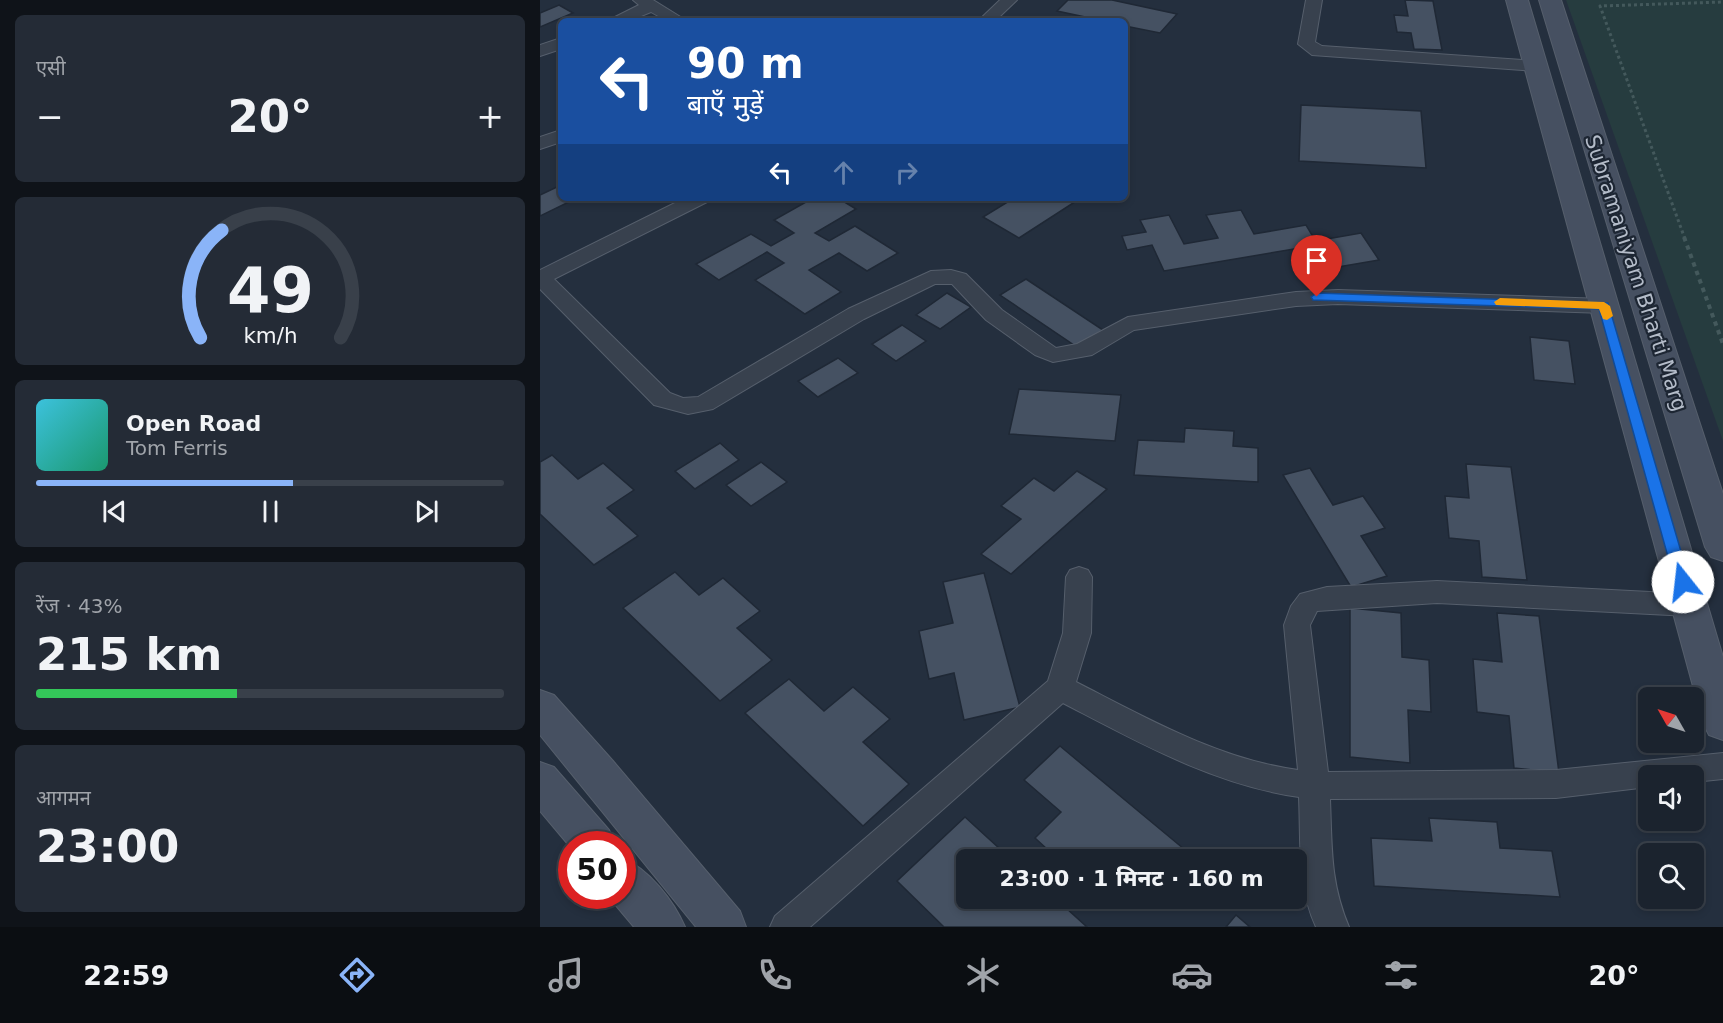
<!DOCTYPE html>
<html lang="hi">
<meta charset="utf-8">
<style>
body{margin:0;font-family:"DejaVu Sans","Noto Sans Devanagari",sans-serif;background:#242b36;color:#f1f3f6;height:100vh;display:flex;flex-direction:column;font-size:22px;white-space:nowrap}
*{box-sizing:border-box;margin:0}
p{font-size:20px;color:#a0a4aa}
.icon{flex:none;width:33px;height:33px;fill:none;stroke:currentColor;stroke-width:2;stroke-linecap:round;stroke-linejoin:round}
.map{position:relative;flex:1;overflow:hidden}
.drawer{display:flex;flex-direction:column;gap:15px;padding:15px;background:#0f1319;width:540px}
.drawer>*{flex:none}
.hud{position:absolute;left:18px;top:18px;width:570px;height:183px;border-radius:9px;box-shadow:0 3px 9px #0003,0 0 0 2px #39404a;background:#1a4fa0;color:#fff;overflow:hidden}
.needle{width:39px;rotate:309deg}
.fabs{position:absolute;left:1098px;top:687px;display:grid;gap:12px}
.fabs a{display:grid;place-items:center;width:66px;height:66px;border-radius:9px;background:#1b232e;box-shadow:0 3px 9px #0003,0 0 0 2px #39404a;font-size:30px}
.speed{position:absolute;left:18px;top:831px;display:flex;gap:12px;font-size:30px;font-weight:700;text-align:center}
.speed>*{display:grid;place-content:center;width:78px;height:78px;border-radius:50%;background:#1b232e;box-shadow:0 3px 9px #0003,0 0 0 2px #39404a;line-height:1}
.speed .limit{border:9px solid #d22;background:#fff;color:#111}
.pin{position:absolute;display:grid;place-items:center;width:51px;height:51px;color:#fff;margin:-62px -26px;border-radius:50% 50% 50% 0;rotate:-45deg;box-shadow:0 0 6px #0007}
.pin .icon{rotate:45deg}
.me{position:absolute;width:66px;margin:-33px;rotate:344deg;stroke-linejoin:round;filter:drop-shadow(0 0 4px #0008)}
.turn{display:flex;align-items:center;gap:21px;height:126px;padding:0 30px;font-size:27px}
.turn .icon{width:78px;height:78px;stroke-width:2.5}
.turn b{display:block;font-size:42px;line-height:51px}
.lanes{display:flex;align-items:center;height:57px;padding:0 30px;background:#0003;justify-content:center;gap:30px;direction:ltr}
.lanes .off{opacity:.35}
.big{font-size:45px;font-weight:800;line-height:1.1}
.drawer .tile{flex:1;display:flex;flex-direction:column;justify-content:center;gap:9px;min-width:0;padding:0 21px;border-radius:9px;background:#242b36}
.drawer .dial{align-items:center;gap:0}
.dial svg{height:156px;overflow:visible;fill:none;stroke:#39404a;stroke-width:7;stroke-linecap:round;text-anchor:middle}
.dial text{fill:#f1f3f6;stroke:none}
.song{display:flex;align-items:center;gap:18px}
.cover{width:72px;height:72px;border-radius:9px;background:linear-gradient(135deg,hsl(190 70% 55%),hsl(160 70% 35%))}
.played{height:6px;border-radius:3px;background:linear-gradient(90deg,#8ab4f8 55%,#39404a 55%)}
.keys{display:flex;justify-content:space-around;direction:ltr}
.heat{display:flex;justify-content:space-between;align-items:center;font-size:33px;direction:ltr}
.charge{height:9px;border-radius:4px;background:linear-gradient(90deg,#34c759 43%,#39404a 0)}
.trip{position:absolute;left:416px;top:849px;width:351px;height:60px;border-radius:9px;background:#1b232e;box-shadow:0 3px 9px #0003,0 0 0 2px #39404a;font-weight:800;line-height:60px;text-align:center}
.dock{display:flex;height:96px;justify-content:space-around;align-items:center;background:#0b0e12;color:#a0a4aa}
.dock .icon{width:42px;height:42px}
.dock .current{color:#8ab4f8}
.dock b{font-size:27px;color:#f1f3f6}
main{display:flex;flex:1;min-height:0}
.map>svg:first-child{display:block}
.green{fill:#263c3f}
.building{fill:#455162;stroke:#1f2835;stroke-width:1.5}
.lines{fill:none;stroke-linecap:round;stroke-linejoin:round}
.street-casing{stroke:#565f6c;stroke-width:2}
.secondary-casing{stroke:#565f6c;stroke-width:2}
.path-far1{stroke:#44595c;stroke-width:3;stroke-dasharray:3 3;stroke-linecap:butt}
.path{stroke:#44595c;stroke-width:4;stroke-dasharray:4.5 4.5;stroke-linecap:butt}
.street{fill:#38414e;fill-rule:evenodd}
.secondary{fill:#465061;fill-rule:evenodd}
.route{fill:#1a73e8;stroke:#114b97;stroke-width:1.5}
.slow{fill:#f59e0b}
.labels{text-anchor:middle;dominant-baseline:central;stroke-width:4.5;stroke-linejoin:round;paint-order:stroke}
.street-label{font-size:21px;fill:#b4bcc9;stroke:#1d2633}
</style>
<main>
<section class="drawer">
<div class="tile"><p>एसी</p>
<div class="heat"><a>−</a><b class="big">20°</b><a>+</a></div>
</div>
<div class="tile dial"><svg viewBox="0 0 100 80">
<path d="M14 69A42 42 0 1 1 86 69"/>
<path d="M14 69A42 42 0 0 1 25 14" stroke="#8ab4f8"/>
<text x="50" y="56" font-size="32" font-weight="700">49</text>
<text x="50" y="72" font-size="11">km/h</text>
</svg></div>
<div class="tile">
<div class="song"><i class="cover"></i><div><b>Open Road</b><p>Tom Ferris</p></div></div>
<div class="played"></div>
<div class="keys"><svg class="icon" aria-label="previous" viewBox="0 0 24 24"><path d="M18 5L8 12l10 7zM5 5v14"/></svg><svg class="icon" aria-label="pause" viewBox="0 0 24 24"><path d="M8 5v14M16 5v14"/></svg><svg class="icon" aria-label="next" viewBox="0 0 24 24"><path d="M6 5l10 7-10 7zM19 5v14"/></svg></div>
</div>
<div class="tile"><p>रेंज · 43%</p><b class="big">215 km</b><div class="charge"></div></div>
<div class="tile"><p>आगमन</p><b class="big">23:00</b></div>
</section>
<div class="map">
<svg width="1183" height="927" viewBox="0 0 1183 927">
<rect width="100%" height="100%" fill="#242f3e"/>
<path class="green" d="M1026 0H1183V441Z"/>
<g class="building">
<path d="M528 0H572L637 14 620 33 585 26V21H564L517 11Z"/>
<path d="M865 0 893 1 902 50 874 49 871 33 857 32 854 15 868 16Z"/>
<path d="M19 5 33 13 0 27V13Z"/>
<path d="M761 105 881 111 886 168 759 161Z"/>
<path d="M21 185V198H37L0 216V195Z"/>
<path d="M273 198H298L316 209 275 233 289 241 315 226 358 253 327 271 299 253 269 270 301 292 265 314 215 280 244 263 227 252 179 280 156 264 211 234 231 246 254 233 234 220Z"/>
<path d="M474 198H541L479 238 443 217Z"/>
<path d="M701 210 714 234 766 225 778 245 624 271 612 245 587 250 582 236 606 232 600 220 629 215 644 244 678 238 666 215Z"/>
<path d="M821 233 839 260 798 267 781 240Z"/>
<path d="M486 279 563 330 537 347 460 295Z"/>
<path d="M407 293 431 307 400 329 376 315Z"/>
<path d="M362 325 386 341 356 361 332 344Z"/>
<path d="M990 337 1029 341 1035 384 994 380Z"/>
<path d="M298 358 318 373 278 397 258 381Z"/>
<path d="M479 389 581 395 575 441 469 434Z"/>
<path d="M645 428 694 431 693 446 718 448V482L594 475 598 440 644 442Z"/>
<path d="M180 443 199 460 155 489 135 471Z"/>
<path d="M12 455 38 479 63 463 94 490 67 508 98 536 54 565 0 514V462Z"/>
<path d="M221 462 247 482 211 506 186 485Z"/>
<path d="M926 464 971 467 987 580 942 577 939 541 909 538 905 496 929 498Z"/>
<path d="M770 468 793 505 823 496 845 528 821 536 847 576 811 587 743 475Z"/>
<path d="M537 471 567 489 471 574 441 554 481 519 461 506 494 478 514 491Z"/>
<path d="M135 572 159 595 183 578 220 611 197 628 232 660 180 701 83 608Z"/>
<path d="M444 573 480 707 424 720 414 673 389 679 379 631 413 623 403 582Z"/>
<path d="M810 608 861 613 862 657 889 660 891 712 868 710 870 763 810 757Z"/>
<path d="M957 613 999 616 1019 773 974 768 969 716 937 712 933 659 962 662Z"/>
<path d="M249 679 284 711 313 687 350 719 323 742 369 784 323 826 205 713Z"/>
<path d="M520 746 650 854 645 860H519L495 838 521 812 484 780Z"/>
<path d="M425 817 472 860H426V898H515L547 927H404L357 881Z"/>
<path d="M889 818 957 822 960 848 1012 851 1020 897 834 886 831 838 892 841Z"/>
<path d="M696 915 710 927H686Z"/>
</g>
<g class="lines">
<g class="street-casing">
<g id="street">
<path d="M93 0H113L147 21H127L111 12 89 21H67L99 5Z"/>
<path d="M460 0H477L455 21H438Z"/>
<path d="M766 0H782L775 42 782 46 996 61 1004 66 996 71 772 55 758 44Z"/>
<path d="M21 38V49L0 56V45Z"/>
<path d="M21 130V142L0 149V137Z"/>
<path d="M145 198H170L167 202 14 279 130 393 143 398 158 397 308 309 391 271 411 270 426 274 462 310 516 348 537 344 588 317 756 292 798 290 1064 299 1071 301 1075 306 1071 311 1064 313 798 304 756 306 594 330 552 355 513 362 495 355 446 320 412 284H395L324 319 173 409 148 414 114 405 0 289V270Z"/>
<path d="M539 567 548 570 552 577 551 633 536 682C607 718 678 759 758 770L744 625 751 606 760 594 787 587 897 581 1149 594 1158 597 1162 605 1158 613 1149 616 897 603 777 611 770 625 788 772 1016 770 1183 753V779L1154 782V776H1108V787L1016 798 790 799C792 847 790 882 809 927H776C757 886 761 842 759 797 674 785 598 742 523 703L270 927H230L235 916 508 681 523 633 526 577 530 570Z"/>
</g>
</g>
<g class="secondary-casing">
<g id="secondary">
<path d="M966 0H988L1183 657V740L1169 735 1163 723Z"/>
<path d="M999 0H1021L1183 494V561L1171 557 1165 547Z"/>
<path d="M0 690 14 695 73 761 200 911 206 927H156L0 735Z"/>
<path d="M0 762 14 767 69 830 75 844H32V849L0 811Z"/>
<path d="M82 858C109 869 134 901 145 927H94L68 896H82Z"/>
</g>
</g>
<path class="path-far1" d="M1145 239 1060 6 1183 2"/>
<path class="path" d="M1144 237 1183 344"/>
<use href="#street" class="street"/>
<use href="#secondary" class="secondary"/>
</g>
<path class="route" d="M777 293 1068 303 1150 582 1148 586 1143 588 1135 582 1059 309 773 300 771 297Z"/>
<path class="slow" d="M960 298 1064 302 1070 306 1073 316 1067 320 1063 319 1059 309 956 305 954 302Z"/>
<g class="labels">
<g class="street-label">
<text transform="translate(1096 273) rotate(72)">Subramaniyam Bharti Marg</text>
</g>
</g>
</svg>
<div class="fabs">
<a><svg class="needle" viewBox="-14 -14 28 28"><path d="M0-13l5 13h-10z" fill="#e53935"/><path d="M0 13l5-13h-10z" fill="#a0a4aa"/></svg></a>
<a><svg class="icon" aria-label="sound" viewBox="0 0 24 24"><path d="M4 9h4l5-4v14l-5-4H4zM17 9q2 3 0 6"/></svg></a>
<a><svg class="icon" aria-label="search" viewBox="0 0 24 24"><circle cx="10" cy="10" r="6"/><path d="M15 15l6 6"/></svg></a>
</div>
<div class="speed"><div class="limit">50</div></div>
<div class="pin" style="left:777px;top:297px;background:#d93025"><svg class="icon" aria-label="arrive" viewBox="0 0 24 24"><path d="M6 21V4h12l-3 4 3 4H6"/></svg></div>
<svg class="me" style="left:1143px;top:582px" viewBox="-20 -20 40 40"><circle r="19" fill="#fff"/><path d="M0-13L10 11 0 6-10 11z" fill="#1a73e8"/></svg>
<div class="trip">23:00 · 1 मिनट · 160 m</div>
<div class="hud">
<div class="turn"><svg class="icon" aria-label="left" viewBox="0 0 24 24"><path d="M17 20v-9H6M10 6l-5 5 5 5"/></svg><div><b>90 m</b>बाएँ मुड़ें</div></div>
<div class="lanes"><svg class="icon" aria-label="left" viewBox="0 0 24 24"><path d="M17 20v-9H6M10 6l-5 5 5 5"/></svg><svg class="icon off" aria-label="ahead" viewBox="0 0 24 24"><path d="M12 20V5M6 11l6-6 6 6"/></svg><svg class="icon off" aria-label="right" viewBox="0 0 24 24"><path d="M7 20v-9h11M14 6l5 5-5 5"/></svg></div>
</div>
</div>
</main>
<nav class="dock">
<b>22:59</b>
<svg class="icon current" aria-label="directions" viewBox="0 0 24 24"><path d="M12 3l9 9-9 9-9-9zM9 14v-3h6M13 9l2 2-2 2"/></svg>
<svg class="icon" aria-label="music" viewBox="0 0 24 24"><path d="M9 18V5l10-2v13"/><circle cx="6" cy="18" r="3"/><circle cx="16" cy="16" r="3"/></svg>
<svg class="icon" aria-label="phone" viewBox="0 0 24 24"><path d="M5 4h4l2 5-3 2q2 4 5 5l2-3 5 2v4C11 20 4 13 5 4z"/></svg>
<svg class="icon" aria-label="climate" viewBox="0 0 24 24"><path d="M12 3v18M4 7l16 10M4 17L20 7"/></svg>
<svg class="icon" aria-label="car" viewBox="0 0 24 24"><path d="M5 17H2v-5l4-1 3-4h7l3 4 3 1v5h-3M9 17h6M6 11h13"/><circle cx="7" cy="17" r="2"/><circle cx="17" cy="17" r="2"/></svg>
<svg class="icon" aria-label="filters" viewBox="0 0 24 24"><path d="M4 7h16M4 17h16"/><circle cx="9" cy="7" r="2"/><circle cx="15" cy="17" r="2"/></svg>
<b>20°</b>
</nav>
